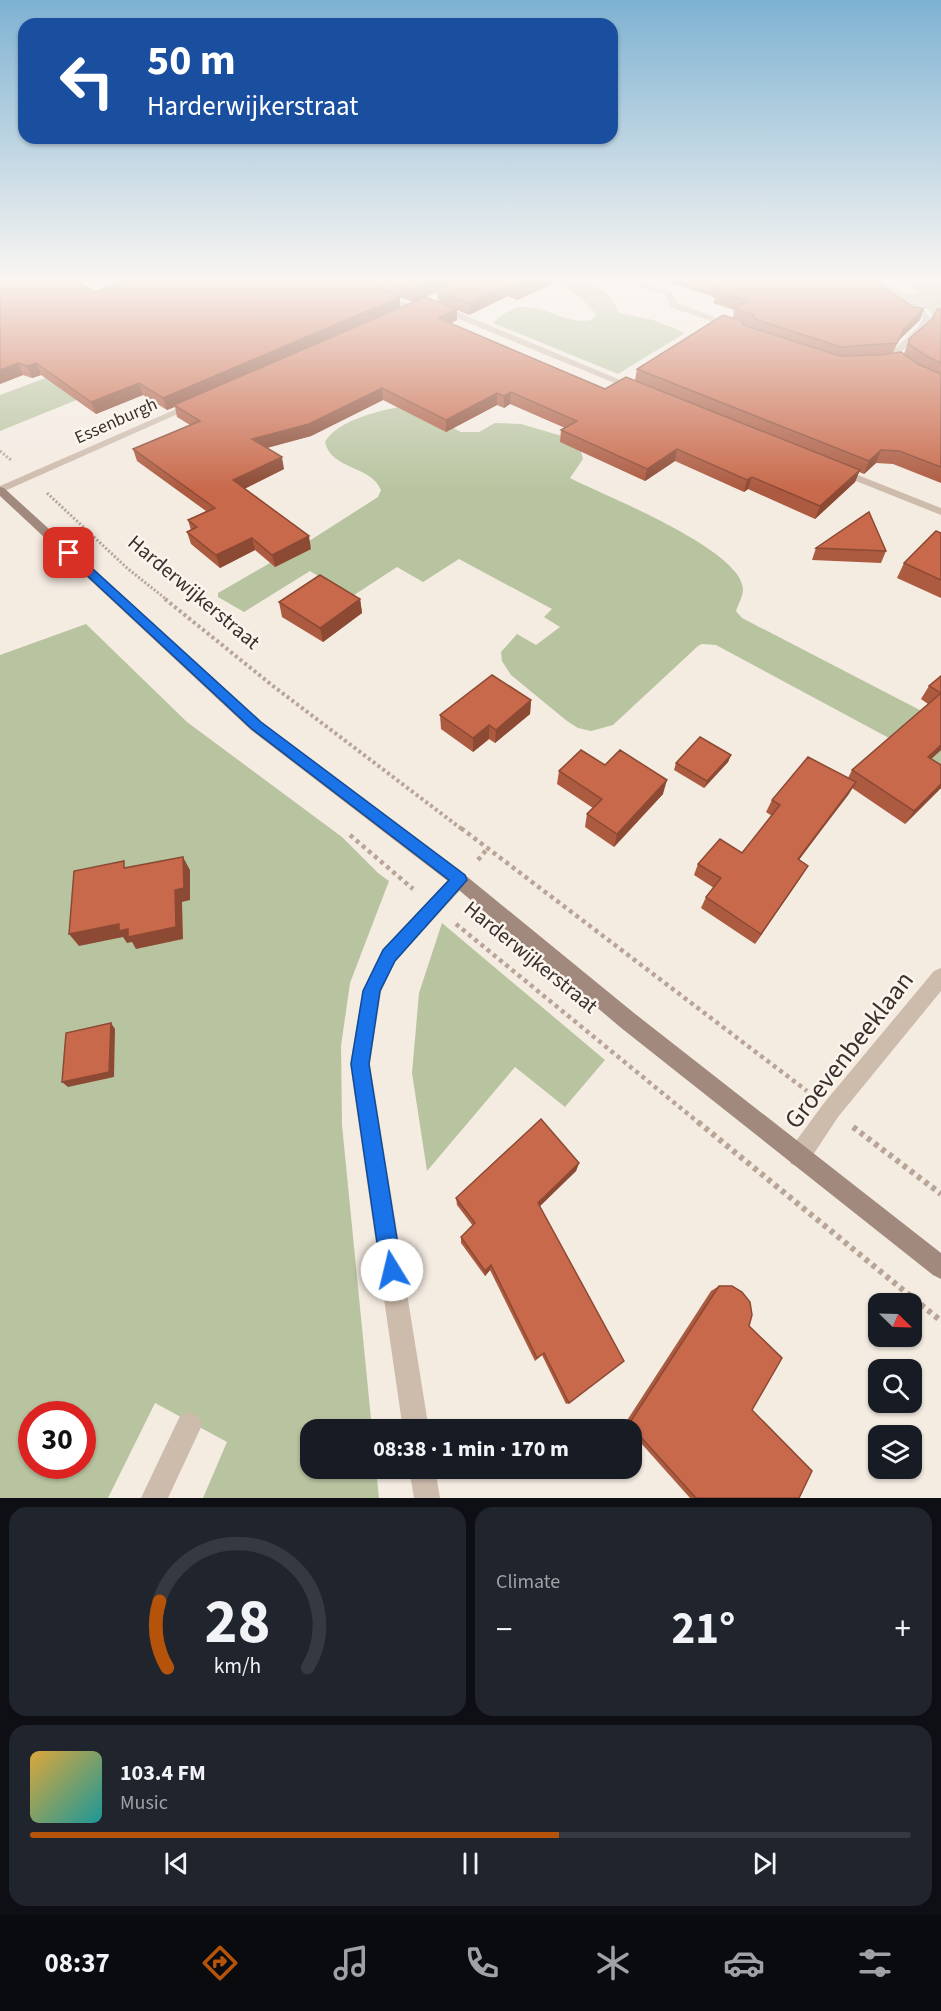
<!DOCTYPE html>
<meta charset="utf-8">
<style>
body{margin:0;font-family:"Source Sans 3",sans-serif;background:#20242c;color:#f1f3f6;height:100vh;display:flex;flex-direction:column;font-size:22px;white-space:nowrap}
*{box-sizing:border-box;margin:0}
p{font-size:20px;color:#9ea1a6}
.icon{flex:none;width:33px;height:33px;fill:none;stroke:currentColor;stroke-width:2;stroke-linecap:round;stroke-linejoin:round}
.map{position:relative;height:1498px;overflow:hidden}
.drawer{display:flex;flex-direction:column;gap:9px;padding:9px;background:#0d0f14;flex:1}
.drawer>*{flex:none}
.guide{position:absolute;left:18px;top:18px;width:600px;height:126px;border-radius:18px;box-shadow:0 2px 4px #0004;background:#1a4fa0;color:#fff;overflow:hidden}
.needle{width:39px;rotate:113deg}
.controls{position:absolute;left:868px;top:1293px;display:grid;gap:12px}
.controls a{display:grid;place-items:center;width:54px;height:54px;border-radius:12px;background:#171b24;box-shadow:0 2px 4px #0004;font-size:30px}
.speed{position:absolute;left:18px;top:1401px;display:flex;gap:12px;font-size:30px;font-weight:700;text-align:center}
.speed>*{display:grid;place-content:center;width:78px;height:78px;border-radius:50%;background:#171b24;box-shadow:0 2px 4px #0004;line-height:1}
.speed .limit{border:9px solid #d22;background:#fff;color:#111}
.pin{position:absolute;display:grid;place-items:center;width:51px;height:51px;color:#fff;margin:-26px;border-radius:12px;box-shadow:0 3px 9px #0006}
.me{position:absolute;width:66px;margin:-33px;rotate:351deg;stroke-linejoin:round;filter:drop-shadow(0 0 4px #0008)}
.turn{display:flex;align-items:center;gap:21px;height:126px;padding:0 30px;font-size:27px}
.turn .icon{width:78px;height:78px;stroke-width:2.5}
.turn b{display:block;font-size:42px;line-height:51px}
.big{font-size:45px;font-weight:700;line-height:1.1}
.drawer .card{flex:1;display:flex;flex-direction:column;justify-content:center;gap:9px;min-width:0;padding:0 21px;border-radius:18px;background:#20242c}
.drawer .dial{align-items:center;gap:0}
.dial svg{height:156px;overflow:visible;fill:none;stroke:#363941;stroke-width:7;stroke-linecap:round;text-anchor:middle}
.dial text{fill:#f1f3f6;stroke:none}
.song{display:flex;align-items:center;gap:18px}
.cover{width:72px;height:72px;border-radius:9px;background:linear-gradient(135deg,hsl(40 70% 55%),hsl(180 70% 35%))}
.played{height:6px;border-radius:3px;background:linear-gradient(90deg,#b45309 60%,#363941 60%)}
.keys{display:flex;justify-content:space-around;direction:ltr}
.heat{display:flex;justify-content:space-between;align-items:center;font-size:33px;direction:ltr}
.drawer .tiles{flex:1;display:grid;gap:9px;grid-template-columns:1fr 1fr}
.card:last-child{grid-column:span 2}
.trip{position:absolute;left:300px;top:1419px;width:342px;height:60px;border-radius:18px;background:#171b24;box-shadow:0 2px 4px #0004;font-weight:700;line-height:60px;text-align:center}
.dock{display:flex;height:96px;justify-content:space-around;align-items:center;background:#090b0e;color:#9ea1a6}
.dock .icon{width:42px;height:42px}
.dock .selected{color:#b45309}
.dock b{font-size:27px;color:#f1f3f6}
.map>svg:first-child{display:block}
.green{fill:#b8c4a0;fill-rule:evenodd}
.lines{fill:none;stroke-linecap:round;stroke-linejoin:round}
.path-far4{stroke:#b9a596;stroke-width:2;stroke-dasharray:1.5 1.5;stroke-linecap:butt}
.path-far3{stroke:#b9a596;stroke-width:3;stroke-dasharray:2 2;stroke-linecap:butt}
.path-far2{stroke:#b9a596;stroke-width:4;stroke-dasharray:3 3;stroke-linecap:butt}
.path-far1{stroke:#b9a596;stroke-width:4.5;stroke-dasharray:4 4;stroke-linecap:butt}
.path{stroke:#b9a596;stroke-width:6;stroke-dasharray:4.5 4.5;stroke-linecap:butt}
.minor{fill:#cdbbac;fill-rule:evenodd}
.secondary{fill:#a18a7d;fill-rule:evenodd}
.wall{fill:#ac5a40;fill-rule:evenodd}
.shaded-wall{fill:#8c4a34}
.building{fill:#c8694b;stroke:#8c4a34;stroke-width:1.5}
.route{fill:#1a73e8;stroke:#114b97;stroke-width:1.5}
.labels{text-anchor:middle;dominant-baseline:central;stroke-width:5;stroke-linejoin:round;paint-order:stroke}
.far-street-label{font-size:18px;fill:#3b302b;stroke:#fbf5ee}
.street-label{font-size:21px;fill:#3b302b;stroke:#fbf5ee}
.near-street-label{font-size:26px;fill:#3b302b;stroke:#fbf5ee}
</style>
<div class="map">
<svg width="941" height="1498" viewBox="0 0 941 1498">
<rect width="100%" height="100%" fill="#f4ebe1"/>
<g class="green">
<path d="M552 280C585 280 603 279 619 313L653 320 685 333 618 374 493 323C531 283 562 333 595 318L596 314 579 296Z"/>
<path d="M903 280H941V379L934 318 930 311 906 294 920 292Z"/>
<path d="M112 353 148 371 0 431V395Z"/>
<path d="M407 406 415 408 461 432H479L495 423 521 424 562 436 581 451 583 459 570 478 574 480C606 496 742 550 743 589 743 596 738 605 736 611L742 618 941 721V766L716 645 702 644 698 646 613 725 591 731 578 728 567 721 511 675 502 661 501 652 517 634 536 645 560 627 544 617 552 609 459 559 423 582 397 567 351 597 310 571 244 612 218 597V593L282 556 287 560 312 548 306 543 378 497 381 490C371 465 331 470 325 442 337 420 383 409 407 406Z"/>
<path d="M86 624 187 722 342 837 378 873 389 881 350 983 341 1046 342 1125 372 1429 310 1430V1468L376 1469 379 1498H203L227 1442 155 1403 108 1498H0V655ZM32 1414H82V1466H32Z"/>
<path d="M442 923 605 1060 565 1107 515 1067 427 1171 412 1073 419 993Z"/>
</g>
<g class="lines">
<path class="path-far4" d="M930 280 941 288"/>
<g class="path-far3">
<path d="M0 451 11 460"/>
<path d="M47 493 127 568 167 600"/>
</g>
<path class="path-far2" d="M165 599 273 686 463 830"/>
<g class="path-far1">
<path d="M461 828 807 1091"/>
<path d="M350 835 413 889"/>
<path d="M478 860 487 849"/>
<path d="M456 924 699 1123"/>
</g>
<g class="path">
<path d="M698 1122 941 1321"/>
<path d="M853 1127 941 1194"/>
</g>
<g class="minor">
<path d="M338 280H349L418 308 411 310Z"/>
<path d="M632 280H642L641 282 672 292 677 303 738 326 731 328 670 307 666 295 631 284Z"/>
<path d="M875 280C893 280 922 304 931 319L924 331 902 351 901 361H895L894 350 918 327 923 319 918 311Z"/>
<path d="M437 306H443L642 389 634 391 437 310Z"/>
<path d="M190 403 198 405 0 493V486Z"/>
<path d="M840 468 941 508V515L836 473 835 471Z"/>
<path d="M459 873 465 875 468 880 465 885 395 961 381 992 370 1064 429 1430H403L350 1064 363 991 383 949 453 875Z"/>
<path d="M941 968V991L838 1117 807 1164 799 1167 791 1164 788 1156 791 1148 824 1103 934 971Z"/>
<path d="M189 1412 198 1416 202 1425 168 1498H141L180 1416Z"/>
<path d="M409 1468H435L440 1498H414Z"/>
</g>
<path class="secondary" d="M0 487 4 488 261 722 465 875 634 1013 941 1253V1279L933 1275 620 1027 453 885 251 730 0 496Z"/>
</g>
<g class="wall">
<path d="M0 280 95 292 125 280H560L517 300 508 296 469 315 457 310V320L450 324 605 389 635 380 637 369 733 318 734 310 713 303 715 298 712 297V296L661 280H874L913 307 924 308 920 320 899 340 893 353 904 354 909 339 931 320 941 309V483L893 464 876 463 864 474 859 472 855 482 815 519 748 489 744 492 675 461 645 481 560 442 561 430 565 428 510 404 504 408 497 405 446 432 383 400 311 436 267 448 284 469 244 489 311 549 275 567 255 550 220 568 191 544 187 532 191 530 188 520 206 511 137 461 133 449 190 425 177 417 175 407 167 410 143 395 96 414 41 375 32 378 23 375 0 384ZM437 292 438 302 426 297ZM400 297 412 302 400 307Z"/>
<path d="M941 533V598L897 578 904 563Z"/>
<path d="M816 548 886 551 881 563 812 560Z"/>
<path d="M360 599 362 613 323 642 282 617 279 602Z"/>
<path d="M941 676V750L931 759 941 788 905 824 852 788 799 860 801 877 755 944 701 908 706 897 714 888 694 875 698 864 742 853 772 816 766 812 772 800 848 778 852 770 928 704 921 699 929 686Z"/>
<path d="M531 700 530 714 495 743 489 739 473 752 441 729 440 715Z"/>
<path d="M731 755 728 762 704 788 674 770 676 763Z"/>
<path d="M605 765 663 794 614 847 585 827 587 814 593 808 557 784 559 771Z"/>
<path d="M579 1163 576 1171 540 1206 569 1403 566 1404 542 1355 535 1361 490 1270 485 1276 461 1243V1237L473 1226 457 1205 456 1198Z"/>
<path d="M719 1286 749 1326 752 1410 799 1498H690L632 1433V1430H628L624 1425 711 1291Z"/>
</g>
<g class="shaded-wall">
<path d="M438 280H463L437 291V292L413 303 412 291Z"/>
<path d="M536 280H560L517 300 518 288Z"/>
<path d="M509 285 508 296 469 315V303Z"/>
<path d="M400 297V308L174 405V407L167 410 163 398Z"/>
<path d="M924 308 920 320 899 340 892 355 904 329Z"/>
<path d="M457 309V320L438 329V318Z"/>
<path d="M18 363 23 375 0 384V370Z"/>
<path d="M36 363 41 375 32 378 27 366Z"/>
<path d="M139 383 143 395 96 414 91 402Z"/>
<path d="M382 388 383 400 311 436 255 451 252 439Z"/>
<path d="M511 392 510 404 504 408V396Z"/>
<path d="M497 393V405L446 432V420Z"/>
<path d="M677 449 675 461 645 481 647 469Z"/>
<path d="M881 450 876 463 864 474 869 461Z"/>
<path d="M282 457 284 469 236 493 233 480Z"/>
<path d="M860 470 855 482 815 519 820 506Z"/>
<path d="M752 477 748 489 744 492 747 480Z"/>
<path d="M309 536 311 549 275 567 272 555Z"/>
<path d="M252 538 255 550 220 568 216 555Z"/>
<path d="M360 599 362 613 323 642 320 628Z"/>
<path d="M531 700 530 714 495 743 496 730Z"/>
<path d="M489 725V739L473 752V738Z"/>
<path d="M941 745V750L919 770 928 757Z"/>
<path d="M731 755 728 762 704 788 707 781Z"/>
<path d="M667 780 663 794 614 847 617 834Z"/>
<path d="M856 782 849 794 791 870 798 859Z"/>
<path d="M941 784V788L905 824 914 811Z"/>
<path d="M183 857 190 870V900L182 902 183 939 136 949 132 942 127 943 123 937 79 946 69 934 119 924 128 929 175 890Z"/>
<path d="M808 866 801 877 755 944 761 934Z"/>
<path d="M111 1023 115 1029 114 1077 68 1087 62 1082Z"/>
<path d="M579 1163 576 1171 536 1210 538 1203Z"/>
<path d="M491 1265 490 1270 485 1276V1271Z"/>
</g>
<g class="building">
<path d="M0 280H73L95 292 125 280H359L400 297 163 398 139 383 91 402 36 363 27 366 18 363 0 370Z"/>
<path d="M383 280H438L412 291Z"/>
<path d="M461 280H536L518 288 509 285 469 303 437 291Z"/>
<path d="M700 280H874L913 307 924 308 904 329 897 343 841 347 755 319 754 315 735 309 747 301 716 292 722 289 714 286 716 285Z"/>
<path d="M425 297 457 309 438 318 605 389 626 377 860 470 820 506 752 477 747 480 677 449 647 469 561 430 577 421 511 392 504 396 497 393 446 420 382 388 309 424 252 439 282 457 233 480 309 536 272 555 252 538 216 555 187 532 197 527 188 520 215 508 133 449 200 421 174 405Z"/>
<path d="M938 309H941V363L927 356 909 344V339L931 320Z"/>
<path d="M723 315 742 321 743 325 840 356 879 355 901 352 918 364 941 374V467L899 451 881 450 869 461 637 369Z"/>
<path d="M869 512 886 551 816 548Z"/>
<path d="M936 531 941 533V580L904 563Z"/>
<path d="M320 575 360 599 320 628 279 602Z"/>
<path d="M492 675 531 700 496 730 489 725 473 738 440 715Z"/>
<path d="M941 676V745L928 757 941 765V784L914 811 852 770 941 693 929 686Z"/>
<path d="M700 737 731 755 707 781 676 763Z"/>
<path d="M581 750 605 765 620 750 667 780 617 834 587 814 602 799 559 771Z"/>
<path d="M808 757 856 782 798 859 808 866 761 934 706 897 721 878 698 864 720 839 742 853 780 805 772 800Z"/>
<path d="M183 857 184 888 175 890 176 927 128 937V929L119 931V924L69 934 74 871 124 861V868Z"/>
<path d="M111 1023 109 1072 62 1082 66 1033Z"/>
<path d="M541 1119 579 1163 538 1203 624 1361 569 1403 544 1353 537 1358 491 1265 485 1271 461 1237 475 1223 456 1198Z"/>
<path d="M719 1286H732L742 1292 750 1302 752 1315 749 1326 782 1358 752 1410 812 1471 799 1498H696L629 1424Z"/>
</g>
<linearGradient id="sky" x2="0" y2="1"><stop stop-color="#7eb2d2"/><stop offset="0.57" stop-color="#faf6f2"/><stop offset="1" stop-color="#faf6f2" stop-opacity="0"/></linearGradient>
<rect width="941" height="490" fill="url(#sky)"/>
<path class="route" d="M69 549 72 550 261 722 465 875 467 880 395 961 380 991 369 1064 402 1270 399 1277 392 1280 384 1277 381 1270 351 1064 363 991 383 950 449 880 252 729 65 555 63 553Z"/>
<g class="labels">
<g class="far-street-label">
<text transform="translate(116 421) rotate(-24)">Essenburgh</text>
</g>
<g class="street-label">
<text transform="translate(194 592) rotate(40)">Harderwijkerstraat</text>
<text transform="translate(531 957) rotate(39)">Harderwijkerstraat</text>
</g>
<g class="near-street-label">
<text transform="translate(849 1050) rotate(-52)">Groevenbeeklaan</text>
</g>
</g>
</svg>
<div class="controls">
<a><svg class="needle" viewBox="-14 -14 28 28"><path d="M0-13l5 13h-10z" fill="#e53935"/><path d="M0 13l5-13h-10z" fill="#9ea1a6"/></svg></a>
<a><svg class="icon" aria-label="search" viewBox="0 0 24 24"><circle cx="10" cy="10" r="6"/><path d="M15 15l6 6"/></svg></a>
<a><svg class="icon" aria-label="layers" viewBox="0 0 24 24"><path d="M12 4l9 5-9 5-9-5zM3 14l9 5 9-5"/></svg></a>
</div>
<div class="speed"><div class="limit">30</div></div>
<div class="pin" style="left:69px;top:553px;background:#d93025"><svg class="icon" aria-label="arrive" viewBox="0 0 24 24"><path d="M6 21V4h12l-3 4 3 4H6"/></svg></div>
<svg class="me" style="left:392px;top:1270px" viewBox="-20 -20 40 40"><circle r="19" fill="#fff"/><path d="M0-13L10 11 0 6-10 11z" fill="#1a73e8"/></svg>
<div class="trip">08:38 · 1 min · 170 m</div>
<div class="guide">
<div class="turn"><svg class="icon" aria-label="left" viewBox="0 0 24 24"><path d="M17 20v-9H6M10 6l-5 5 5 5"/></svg><div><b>50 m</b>Harderwijkerstraat</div></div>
</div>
</div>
<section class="drawer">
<div class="tiles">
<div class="card dial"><svg viewBox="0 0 100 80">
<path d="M14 69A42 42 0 1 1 86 69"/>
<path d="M14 69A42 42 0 0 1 10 35" stroke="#b45309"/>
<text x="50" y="56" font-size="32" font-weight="700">28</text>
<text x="50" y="72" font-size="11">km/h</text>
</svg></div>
<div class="card"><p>Climate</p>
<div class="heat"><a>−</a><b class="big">21°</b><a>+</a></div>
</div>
<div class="card">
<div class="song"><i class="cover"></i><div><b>103.4 FM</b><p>Music</p></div></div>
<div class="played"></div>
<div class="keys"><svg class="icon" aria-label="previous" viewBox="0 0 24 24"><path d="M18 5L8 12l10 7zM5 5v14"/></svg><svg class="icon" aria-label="pause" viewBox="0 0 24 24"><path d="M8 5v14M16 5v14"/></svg><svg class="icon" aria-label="next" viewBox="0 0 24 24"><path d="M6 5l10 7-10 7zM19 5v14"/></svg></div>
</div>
</div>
</section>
<nav class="dock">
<b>08:37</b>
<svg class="icon selected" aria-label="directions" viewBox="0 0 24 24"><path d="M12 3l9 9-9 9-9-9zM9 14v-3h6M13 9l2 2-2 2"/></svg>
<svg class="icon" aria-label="music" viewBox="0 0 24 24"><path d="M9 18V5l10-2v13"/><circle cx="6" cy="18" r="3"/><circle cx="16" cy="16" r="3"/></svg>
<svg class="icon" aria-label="phone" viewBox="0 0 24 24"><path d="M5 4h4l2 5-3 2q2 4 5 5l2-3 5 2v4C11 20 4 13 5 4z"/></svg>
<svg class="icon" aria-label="climate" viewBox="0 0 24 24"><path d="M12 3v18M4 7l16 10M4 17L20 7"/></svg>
<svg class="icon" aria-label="car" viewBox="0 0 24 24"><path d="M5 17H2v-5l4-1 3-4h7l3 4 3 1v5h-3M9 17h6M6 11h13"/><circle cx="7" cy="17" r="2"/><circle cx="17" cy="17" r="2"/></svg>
<svg class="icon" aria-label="filters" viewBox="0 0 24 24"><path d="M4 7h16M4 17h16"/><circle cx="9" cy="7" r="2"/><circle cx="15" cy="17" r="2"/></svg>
</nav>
